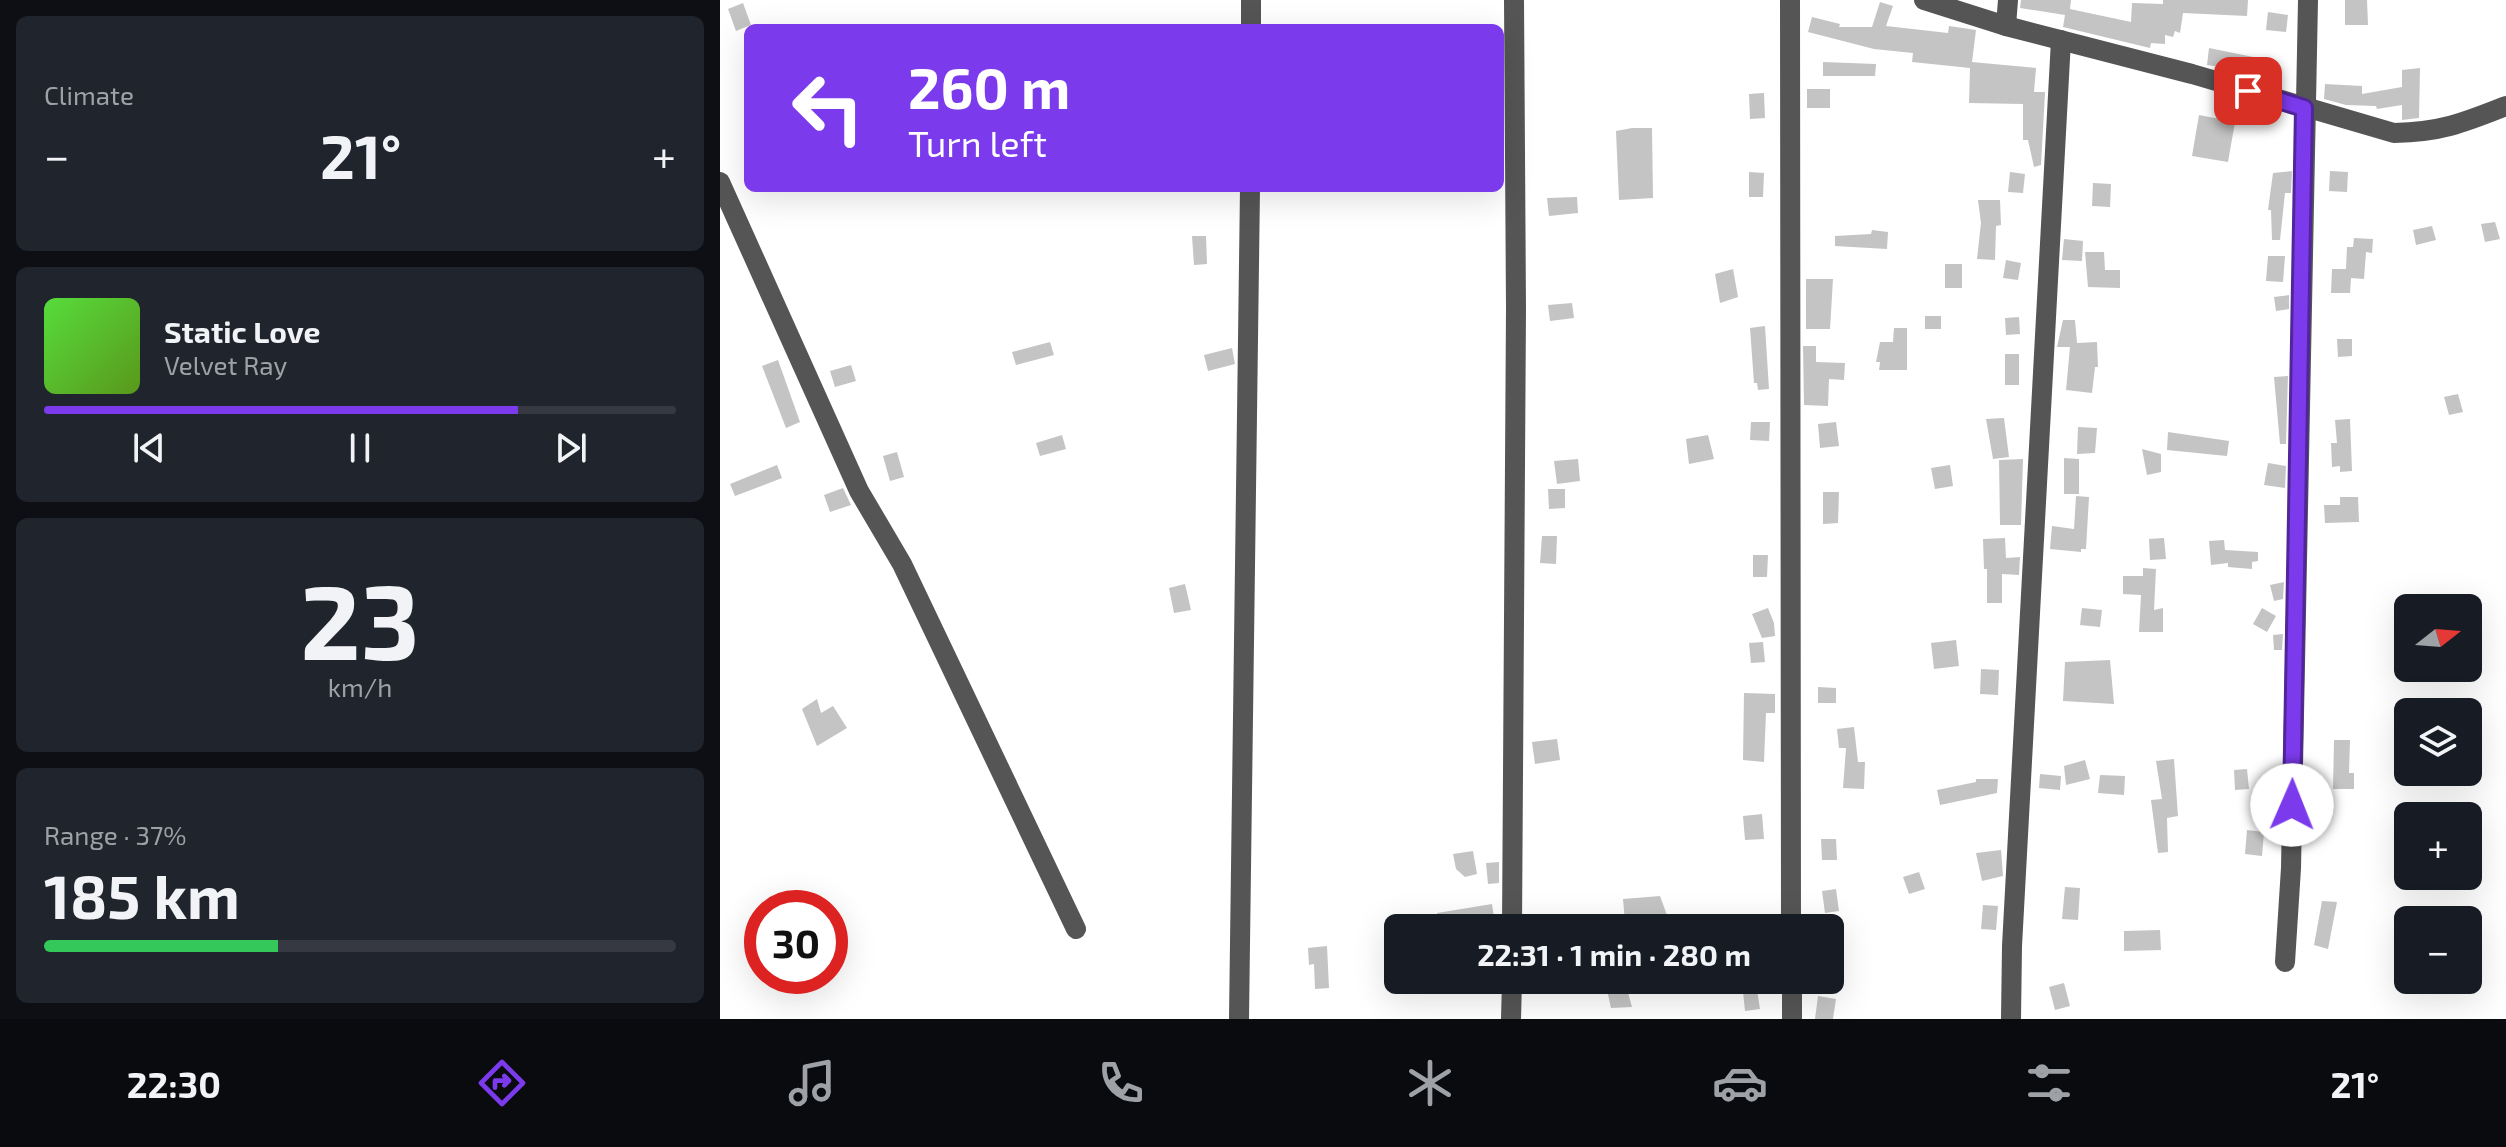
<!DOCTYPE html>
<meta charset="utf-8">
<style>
body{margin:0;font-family:"Exo 2",sans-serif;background:#20242c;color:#f1f3f6;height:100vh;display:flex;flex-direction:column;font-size:30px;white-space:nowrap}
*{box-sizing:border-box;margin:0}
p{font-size:26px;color:#9ea1a6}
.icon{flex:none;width:44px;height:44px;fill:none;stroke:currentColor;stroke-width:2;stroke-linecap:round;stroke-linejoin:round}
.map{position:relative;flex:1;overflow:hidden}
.panel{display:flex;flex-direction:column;gap:16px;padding:16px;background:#0d0f14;width:720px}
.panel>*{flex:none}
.banner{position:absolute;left:24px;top:24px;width:760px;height:168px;border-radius:12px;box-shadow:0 8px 32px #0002;background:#7c3aed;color:#fff;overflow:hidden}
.needle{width:52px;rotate:73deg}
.controls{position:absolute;left:1674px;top:594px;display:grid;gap:16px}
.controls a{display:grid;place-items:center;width:88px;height:88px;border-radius:12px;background:#171b24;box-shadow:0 8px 32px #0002;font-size:40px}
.speed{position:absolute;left:24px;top:890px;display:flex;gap:16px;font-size:40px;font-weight:700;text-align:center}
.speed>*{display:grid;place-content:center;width:104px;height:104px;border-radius:50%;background:#171b24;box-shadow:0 8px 32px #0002;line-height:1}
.speed .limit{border:12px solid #d22;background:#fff;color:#111}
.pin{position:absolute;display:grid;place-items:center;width:68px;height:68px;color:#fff;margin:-34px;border-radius:16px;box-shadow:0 4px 12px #0006}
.me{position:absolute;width:88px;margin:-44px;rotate:1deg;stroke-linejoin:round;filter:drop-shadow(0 0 6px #0008)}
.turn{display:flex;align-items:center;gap:28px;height:168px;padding:0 32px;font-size:36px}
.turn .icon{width:104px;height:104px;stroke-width:2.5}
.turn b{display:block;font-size:56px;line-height:68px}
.big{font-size:60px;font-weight:700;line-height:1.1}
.panel .card{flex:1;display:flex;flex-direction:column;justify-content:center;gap:12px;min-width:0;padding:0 28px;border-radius:12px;background:#20242c}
.panel .dial{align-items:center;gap:0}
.dial b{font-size:104px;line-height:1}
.song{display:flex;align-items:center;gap:24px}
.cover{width:96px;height:96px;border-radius:12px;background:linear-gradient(135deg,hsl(110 70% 55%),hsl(90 70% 35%))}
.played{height:8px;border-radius:4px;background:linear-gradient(90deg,#7c3aed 75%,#363941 75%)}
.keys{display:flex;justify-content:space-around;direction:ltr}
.heat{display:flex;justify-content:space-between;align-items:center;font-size:44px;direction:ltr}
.charge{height:12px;border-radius:6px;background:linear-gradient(90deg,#34c759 37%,#363941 0)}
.trip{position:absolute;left:664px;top:914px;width:460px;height:80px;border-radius:12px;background:#171b24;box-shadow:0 8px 32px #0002;font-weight:700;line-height:80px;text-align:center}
.tab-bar{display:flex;height:128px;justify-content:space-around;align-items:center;background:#090b0e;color:#9ea1a6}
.tab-bar .icon{width:56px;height:56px}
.tab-bar .selected{color:#7c3aed}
.tab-bar b{font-size:36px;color:#f1f3f6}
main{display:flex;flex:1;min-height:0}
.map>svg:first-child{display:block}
.building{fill:#c4c4c4}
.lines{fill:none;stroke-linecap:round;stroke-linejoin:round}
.minor{stroke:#555;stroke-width:20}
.route-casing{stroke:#51269a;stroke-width:20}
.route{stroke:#7c3aed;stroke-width:14}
</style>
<main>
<section class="panel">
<div class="card"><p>Climate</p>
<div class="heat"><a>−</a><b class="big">21°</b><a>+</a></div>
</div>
<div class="card">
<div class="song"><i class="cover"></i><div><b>Static Love</b><p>Velvet Ray</p></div></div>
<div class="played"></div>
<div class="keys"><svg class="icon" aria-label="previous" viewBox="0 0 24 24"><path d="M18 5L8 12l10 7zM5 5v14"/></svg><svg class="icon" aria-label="pause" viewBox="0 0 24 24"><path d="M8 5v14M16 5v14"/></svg><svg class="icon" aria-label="next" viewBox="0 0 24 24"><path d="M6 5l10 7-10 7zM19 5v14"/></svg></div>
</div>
<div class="card dial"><b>23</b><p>km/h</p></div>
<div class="card"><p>Range · 37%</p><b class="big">185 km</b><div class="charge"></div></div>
</section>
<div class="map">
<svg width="1786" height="1019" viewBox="0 0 1786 1019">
<rect width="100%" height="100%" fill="#fff"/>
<g class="building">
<path d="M1301 0H1351L1350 9 1411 22 1412 3 1443 4V0H1528L1527 16 1463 13 1460 33 1455 31 1453 37 1445 35V44L1431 43 1430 48 1343 27 1345 15 1300 8Z"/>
<path d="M1625 0H1647L1648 25H1625Z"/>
<path d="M1160 2 1173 6 1166 26 1228 33 1229 26 1256 30 1252 62 1316 68 1314 92H1325L1321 165 1314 167 1308 140H1303V104L1249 103 1250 68 1192 62 1193 53 1154 49 1088 32 1092 17 1120 24 1119 27H1152Z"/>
<path d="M23 3 31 25 16 31 8 9Z"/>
<path d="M1548 12 1568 15 1566 32 1546 30Z"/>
<path d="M1489 48 1558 62 1554 83 1532 78 1533 72 1487 65Z"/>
<path d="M1103 62 1156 64 1155 76H1103Z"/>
<path d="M1700 68 1699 118 1682 120V105L1657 109 1656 106 1626 105 1604 99 1605 84 1642 86V94L1682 87V70Z"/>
<rect x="1087" y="89" width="23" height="19"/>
<path d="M1044 93 1045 118 1030 119 1029 94Z"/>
<path d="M1479 115 1515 122 1508 162 1472 156Z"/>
<path d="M912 128H932L933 198 899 200 896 131Z"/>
<path d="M1572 171 1571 193H1565L1560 240H1552L1551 210H1548L1553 173Z"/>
<path d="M1610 171 1628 172 1627 192 1609 191Z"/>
<path d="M1029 172 1044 173 1043 197H1029Z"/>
<path d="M1290 172 1305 174 1303 193 1288 192Z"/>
<path d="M1373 183 1391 184 1390 207 1372 206Z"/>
<path d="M857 197 858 213 829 216 827 198Z"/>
<path d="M1258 200H1280L1281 225 1276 226 1275 260 1257 259 1261 223Z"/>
<path d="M1775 222 1780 239 1765 242 1761 224Z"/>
<path d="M1712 226 1716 240 1696 245 1693 230Z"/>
<path d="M1152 230 1168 232 1167 249 1115 246V236L1151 234Z"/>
<path d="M472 236H486L487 264 474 265Z"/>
<path d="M1634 238 1653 239 1652 253 1646 252 1644 279 1631 278 1630 293H1611L1612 269H1626L1627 247H1633Z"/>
<path d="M1344 239 1363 241 1362 261 1342 260Z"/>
<path d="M1365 252H1384L1385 270H1400V288L1368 287Z"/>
<path d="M1548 256H1565L1563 282 1546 281Z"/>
<path d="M1286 260 1301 263 1298 280 1283 278Z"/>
<rect x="1225" y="264" width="17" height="24"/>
<path d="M1013 269 1018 297 1000 303 995 274Z"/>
<path d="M1086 279H1113L1110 329H1086Z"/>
<path d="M1569 295V309L1556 311 1554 297Z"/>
<path d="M852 303 854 318 830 321 828 305Z"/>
<rect x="1205" y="316" width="16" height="13"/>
<path d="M1299 317 1300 334 1286 335 1285 318Z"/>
<path d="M1343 320H1355L1357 343 1377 342 1378 367H1375L1372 393 1346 390 1350 347H1337Z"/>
<path d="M1045 326 1049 389 1038 390 1037 383H1034L1030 328Z"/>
<path d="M1174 328H1187V370H1159L1160 362H1156L1160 342H1173Z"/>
<path d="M1617 339H1632V356L1618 357Z"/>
<path d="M330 342 334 355 296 365 292 352Z"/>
<path d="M1083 346H1096V362L1125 363 1124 380 1109 379 1108 406 1084 405Z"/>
<path d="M512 348 515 364 488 371 484 355Z"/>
<rect x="1285" y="354" width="14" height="31"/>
<path d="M58 360 80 422 66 428 42 366Z"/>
<path d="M131 365 136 381 115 387 110 371Z"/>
<path d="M1568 376 1566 444H1560L1554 377Z"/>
<path d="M1738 394 1743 412 1729 415 1724 397Z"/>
<path d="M1284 418 1289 457 1273 459 1266 419Z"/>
<path d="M1630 419 1632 471 1620 472V466L1612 467 1611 443H1617L1615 420Z"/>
<path d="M1031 422H1050L1049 441 1030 440Z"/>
<path d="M1116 422 1119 446 1100 448 1098 424Z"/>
<path d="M1358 427 1377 428 1375 453 1357 454Z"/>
<path d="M1448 432 1509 441 1507 456 1447 450Z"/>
<path d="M342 435 346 449 320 456 316 443Z"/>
<path d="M988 435 994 459 969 464 966 439Z"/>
<path d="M1422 449 1441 454V472L1427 475Z"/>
<path d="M177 452 184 477 170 481 163 456Z"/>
<path d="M1344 458 1359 459V494H1344Z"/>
<path d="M858 459 860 481 837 484 834 461Z"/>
<path d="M1303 459 1301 525H1280L1279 460Z"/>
<path d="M1548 463 1566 466 1565 488 1544 485Z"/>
<path d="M57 465 62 478 15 496 10 484Z"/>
<path d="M1230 465 1233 486 1215 489 1211 468Z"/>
<path d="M123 488 131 505 110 512 104 495Z"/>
<path d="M828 489H845V508L829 509Z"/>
<path d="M1103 492H1119L1118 523 1103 524Z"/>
<path d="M1356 496 1369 497 1366 549H1361V552L1330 549 1332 526 1354 529Z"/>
<path d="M1620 497H1638L1639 522 1605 523 1604 505H1620Z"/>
<path d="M822 536H837L836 564 820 563Z"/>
<path d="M1285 538 1286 558 1300 557 1299 575 1282 574V603H1267V569H1264L1263 539Z"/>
<path d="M1444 538 1446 559 1430 560 1429 539Z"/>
<path d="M1504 540 1505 550 1538 552V561L1532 562V569L1508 567V563L1491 565 1489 541Z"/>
<path d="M1033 555H1048L1047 577H1033Z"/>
<path d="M1423 568 1436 569 1434 610 1443 608V632H1419L1421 595 1403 594V576H1423Z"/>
<path d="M1564 582 1563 599 1554 601 1550 585Z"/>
<path d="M465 584 471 610 454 613 449 588Z"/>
<path d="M1048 608 1054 623 1055 636 1042 638 1032 614Z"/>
<path d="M1362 608 1382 610 1380 627 1360 625Z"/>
<path d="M1542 608 1556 616 1547 632 1533 624Z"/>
<path d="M1563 634 1562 650H1554L1553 635Z"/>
<path d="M1236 640 1239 666 1214 669 1211 643Z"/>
<path d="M1043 642 1045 662 1031 663 1029 643Z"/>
<path d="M1390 660 1394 704 1343 701 1345 662Z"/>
<path d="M1261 669 1279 670 1278 695 1260 694Z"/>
<path d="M1098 687 1116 688V703H1098Z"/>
<path d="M1024 693 1055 694V713H1046L1044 762 1023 760Z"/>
<path d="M97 699 101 713 113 706 127 728 97 746 82 709Z"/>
<path d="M1134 727 1138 762H1145L1144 789 1123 788 1126 748H1119L1117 729Z"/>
<path d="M837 739 840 760 815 764 812 742Z"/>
<path d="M1614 740H1630L1629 773H1634V789H1613Z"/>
<path d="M1454 759 1458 816 1447 818 1448 852 1438 853 1431 800 1442 799 1436 761Z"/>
<path d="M1365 760 1370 779 1346 785 1344 766Z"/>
<path d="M1527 769 1529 789 1515 790 1514 770Z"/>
<path d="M1320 774 1341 776 1340 790 1319 788Z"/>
<path d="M1380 775 1405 776 1404 795 1378 793Z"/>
<path d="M1256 779H1278L1277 793 1220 805 1217 790 1256 782Z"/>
<path d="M1555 787 1557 803 1537 805 1535 789Z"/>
<path d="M1042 814 1044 839 1025 840 1023 816Z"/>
<path d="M1527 830 1544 832 1542 856 1525 854Z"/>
<path d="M1101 839H1116L1117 860H1102Z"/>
<path d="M1281 850 1283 876 1262 881 1256 853Z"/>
<path d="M753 851 757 874 745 877 736 869 733 854Z"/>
<path d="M779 862V883L768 884 766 863Z"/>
<path d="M1199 872 1205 889 1189 894 1183 877Z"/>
<path d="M1345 887 1360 888 1358 920 1342 919Z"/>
<path d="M1116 889 1119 911 1105 913 1102 891Z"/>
<path d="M940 896 948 918 905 922 903 899Z"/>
<path d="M1602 901 1617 902 1608 949 1594 945Z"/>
<path d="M772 904 775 924 719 928 717 913Z"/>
<path d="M1263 905 1278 906 1276 930 1261 929Z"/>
<path d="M1440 930 1441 950 1404 951V931Z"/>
<path d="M607 946 609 988 595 989 594 964 589 965 588 948Z"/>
<path d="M1344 983 1350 1006 1335 1010 1329 987Z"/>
<path d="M907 989 912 1007 891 1008 887 990Z"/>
<path d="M1037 990 1040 1009 1025 1011 1023 992Z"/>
<path d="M1098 996 1116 999 1113 1019H1095Z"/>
</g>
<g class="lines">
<g class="minor">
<path d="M1070 0 1071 928"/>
<path d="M1204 0 1286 26 1472 74 1674 133C1721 132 1743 123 1786 106"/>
<path d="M1286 26 1288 0"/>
<path d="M531 28V0"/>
<path d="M0 182 139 491 182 564 356 929"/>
<path d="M792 928 796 309 794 0"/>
<path d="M1565 962 1571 868 1588 0"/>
<path d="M1072 980V1019"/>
<path d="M519 1019 530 188"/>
<path d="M791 1019 792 980"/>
<path d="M1291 1019 1292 946 1341 40"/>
</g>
</g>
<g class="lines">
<g class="route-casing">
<path id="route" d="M1528 91 1584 108 1572 805"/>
</g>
<use href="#route" class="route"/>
</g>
</svg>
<div class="controls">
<a><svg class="needle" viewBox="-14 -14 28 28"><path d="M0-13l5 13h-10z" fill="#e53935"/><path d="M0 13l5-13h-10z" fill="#9ea1a6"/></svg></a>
<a><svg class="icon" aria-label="layers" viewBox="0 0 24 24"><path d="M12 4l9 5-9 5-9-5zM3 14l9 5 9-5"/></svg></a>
<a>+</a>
<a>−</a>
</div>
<div class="speed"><div class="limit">30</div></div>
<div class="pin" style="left:1528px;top:91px;background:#d93025"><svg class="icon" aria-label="arrive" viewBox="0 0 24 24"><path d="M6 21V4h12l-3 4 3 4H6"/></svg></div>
<svg class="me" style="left:1572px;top:805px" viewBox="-20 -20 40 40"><circle r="19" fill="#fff"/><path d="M0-13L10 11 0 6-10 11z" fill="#7c3aed"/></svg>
<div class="trip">22:31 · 1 min · 280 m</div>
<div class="banner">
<div class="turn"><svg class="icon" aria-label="left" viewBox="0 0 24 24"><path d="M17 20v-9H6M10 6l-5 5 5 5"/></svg><div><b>260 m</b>Turn left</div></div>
</div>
</div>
</main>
<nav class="tab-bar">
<b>22:30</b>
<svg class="icon selected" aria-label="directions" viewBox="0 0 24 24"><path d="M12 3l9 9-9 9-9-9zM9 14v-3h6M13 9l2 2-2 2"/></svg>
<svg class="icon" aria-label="music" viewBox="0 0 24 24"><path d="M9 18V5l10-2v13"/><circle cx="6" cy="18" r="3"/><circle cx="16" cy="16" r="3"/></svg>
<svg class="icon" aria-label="phone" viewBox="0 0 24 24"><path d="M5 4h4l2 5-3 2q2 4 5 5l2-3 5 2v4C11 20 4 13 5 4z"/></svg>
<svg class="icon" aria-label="climate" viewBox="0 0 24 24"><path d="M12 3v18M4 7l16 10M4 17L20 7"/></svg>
<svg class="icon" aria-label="car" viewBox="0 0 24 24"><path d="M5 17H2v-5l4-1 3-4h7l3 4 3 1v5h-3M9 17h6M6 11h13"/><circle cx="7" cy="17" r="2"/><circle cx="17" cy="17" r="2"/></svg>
<svg class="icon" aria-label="filters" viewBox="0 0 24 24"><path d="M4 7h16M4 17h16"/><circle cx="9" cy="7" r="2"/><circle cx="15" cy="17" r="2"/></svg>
<b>21°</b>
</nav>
